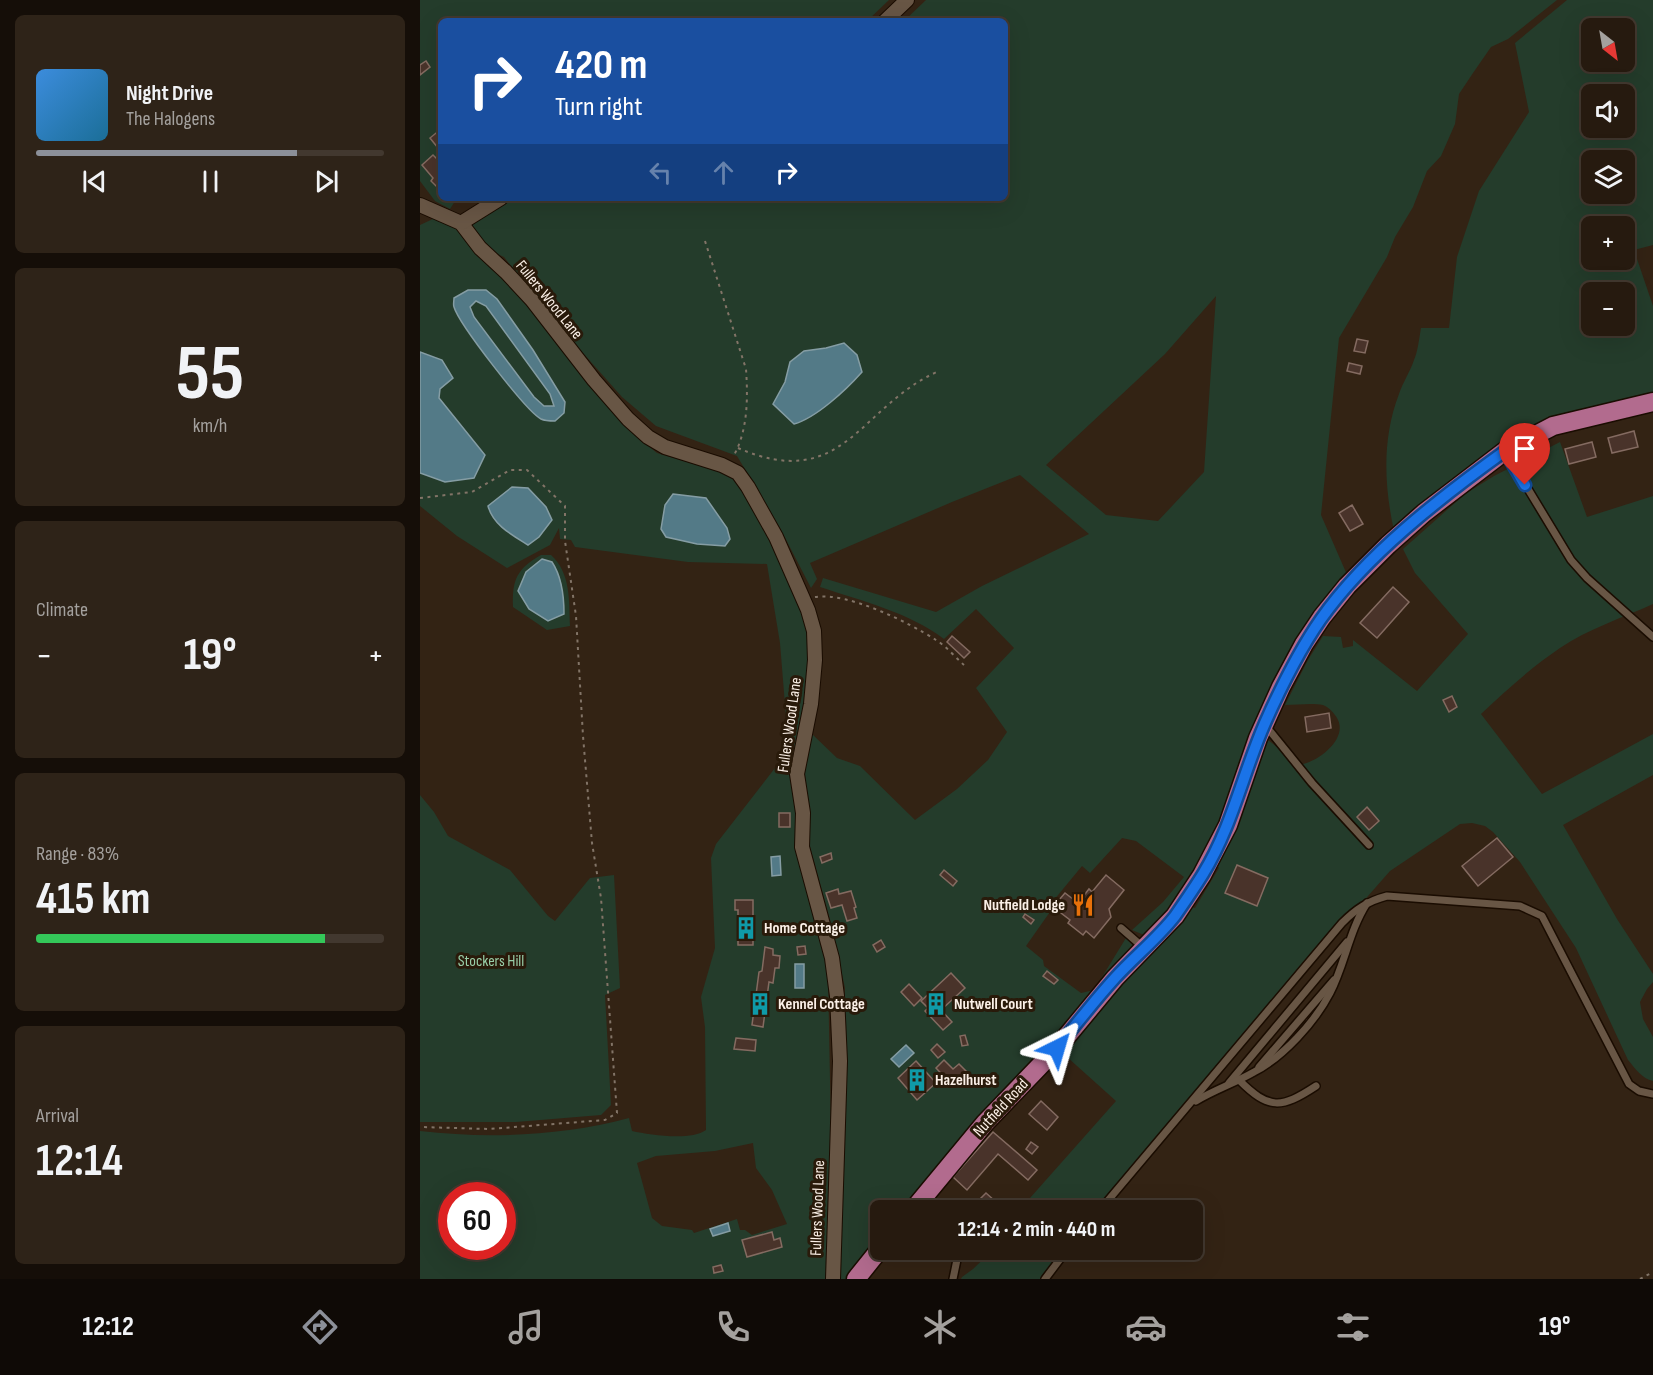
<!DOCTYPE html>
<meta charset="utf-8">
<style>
body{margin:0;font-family:"Sofia Sans Condensed",sans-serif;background:#2e2318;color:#f1f3f6;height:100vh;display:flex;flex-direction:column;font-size:22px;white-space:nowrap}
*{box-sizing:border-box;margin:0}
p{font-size:20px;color:#a4a19e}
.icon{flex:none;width:33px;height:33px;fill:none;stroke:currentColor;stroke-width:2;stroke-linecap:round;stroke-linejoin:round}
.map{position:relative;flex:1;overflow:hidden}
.drawer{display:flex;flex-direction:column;gap:15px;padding:15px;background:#150e08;width:420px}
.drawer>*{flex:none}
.guide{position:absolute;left:18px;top:18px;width:570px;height:183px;border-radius:9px;box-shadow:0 6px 24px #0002,0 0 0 2px #42382f;background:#1a4fa0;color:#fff;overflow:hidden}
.needle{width:39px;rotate:149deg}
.controls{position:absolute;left:1161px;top:18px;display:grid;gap:12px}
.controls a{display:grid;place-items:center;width:54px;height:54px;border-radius:9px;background:#261a0f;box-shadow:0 6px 24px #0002,0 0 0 2px #42382f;font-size:30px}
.speed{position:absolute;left:18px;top:1182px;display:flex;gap:12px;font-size:30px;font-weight:700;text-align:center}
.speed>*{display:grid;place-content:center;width:78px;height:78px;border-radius:50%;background:#261a0f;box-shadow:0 6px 24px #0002,0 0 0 2px #42382f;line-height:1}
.speed .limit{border:9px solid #d22;background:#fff;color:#111}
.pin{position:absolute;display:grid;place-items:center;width:51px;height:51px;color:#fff;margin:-62px -26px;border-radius:50% 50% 50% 0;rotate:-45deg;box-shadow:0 0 6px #0007}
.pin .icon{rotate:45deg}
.me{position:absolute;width:66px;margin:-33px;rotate:40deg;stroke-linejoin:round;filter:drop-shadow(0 0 4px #0008)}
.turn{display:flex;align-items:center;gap:21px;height:126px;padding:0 18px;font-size:27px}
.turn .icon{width:78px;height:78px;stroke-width:2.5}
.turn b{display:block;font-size:42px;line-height:51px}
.lanes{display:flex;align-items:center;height:57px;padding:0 18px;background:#0003;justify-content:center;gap:30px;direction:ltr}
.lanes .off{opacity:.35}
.big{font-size:45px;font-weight:700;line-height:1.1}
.drawer .tile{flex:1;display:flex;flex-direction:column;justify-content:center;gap:9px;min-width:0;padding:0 21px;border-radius:9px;background:#2e2318}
.drawer .dial{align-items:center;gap:0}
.dial b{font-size:78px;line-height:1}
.song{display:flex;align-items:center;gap:18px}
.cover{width:72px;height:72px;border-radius:9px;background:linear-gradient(135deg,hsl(210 70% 55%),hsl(200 70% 35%))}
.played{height:6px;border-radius:3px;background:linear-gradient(90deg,#8c9099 75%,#42382f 75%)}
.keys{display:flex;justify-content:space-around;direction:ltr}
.heat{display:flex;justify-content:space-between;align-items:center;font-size:33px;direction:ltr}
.charge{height:9px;border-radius:4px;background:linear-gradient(90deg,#34c759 83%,#42382f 0)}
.trip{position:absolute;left:450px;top:1200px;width:333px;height:60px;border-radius:9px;background:#261a0f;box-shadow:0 6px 24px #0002,0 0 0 2px #42382f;font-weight:700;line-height:60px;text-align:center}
.tabs{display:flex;height:96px;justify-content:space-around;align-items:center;background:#0f0a06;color:#a4a19e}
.tabs .icon{width:42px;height:42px}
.tabs .selected{color:#8c9099}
.tabs b{font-size:27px;color:#f1f3f6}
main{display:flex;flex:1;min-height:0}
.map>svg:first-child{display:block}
.green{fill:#243c2b;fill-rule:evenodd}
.water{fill:#537a87;stroke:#859da4;stroke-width:1.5;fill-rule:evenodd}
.building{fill:#49332a;stroke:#846b61;stroke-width:1.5}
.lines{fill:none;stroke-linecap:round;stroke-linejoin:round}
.lane-casing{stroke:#1a0c01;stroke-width:10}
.street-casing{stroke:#1a0c01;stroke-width:16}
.primary-casing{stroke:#1a0c01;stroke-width:21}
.path{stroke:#827467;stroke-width:2;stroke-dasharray:3 4.5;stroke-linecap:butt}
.lane{stroke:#685645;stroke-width:7}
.street{stroke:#685645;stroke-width:14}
.primary{stroke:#b26b8e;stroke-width:18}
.route-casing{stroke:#114b97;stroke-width:15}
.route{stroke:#1a73e8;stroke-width:10}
.labels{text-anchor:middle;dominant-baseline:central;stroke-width:6;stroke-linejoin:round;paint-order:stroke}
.street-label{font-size:16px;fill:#fbf0e7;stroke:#291a0a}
.poi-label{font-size:16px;font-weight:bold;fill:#fbf0e7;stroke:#291a0a;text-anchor:start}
.park-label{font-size:16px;fill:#98cea8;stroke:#291a0a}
</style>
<main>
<section class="drawer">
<div class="tile">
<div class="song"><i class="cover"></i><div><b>Night Drive</b><p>The Halogens</p></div></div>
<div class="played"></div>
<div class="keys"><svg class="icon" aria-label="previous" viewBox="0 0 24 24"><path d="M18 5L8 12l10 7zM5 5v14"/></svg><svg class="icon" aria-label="pause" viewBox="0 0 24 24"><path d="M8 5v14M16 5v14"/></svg><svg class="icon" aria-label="next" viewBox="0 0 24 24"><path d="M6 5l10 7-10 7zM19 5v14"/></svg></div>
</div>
<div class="tile dial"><b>55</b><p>km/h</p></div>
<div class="tile"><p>Climate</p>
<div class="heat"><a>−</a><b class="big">19°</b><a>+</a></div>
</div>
<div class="tile"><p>Range · 83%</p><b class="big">415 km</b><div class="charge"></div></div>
<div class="tile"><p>Arrival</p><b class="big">12:14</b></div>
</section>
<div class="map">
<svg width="1233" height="1279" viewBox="0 0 1233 1279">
<rect width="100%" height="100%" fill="#332314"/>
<g class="green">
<path d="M0 0H469L447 21H21V198H37L30 209 15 201 0 181Z"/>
<path d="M506 0H1137L1088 39 1071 47 1053 73 1039 94 1035 124 1021 156 1007 171 993 207 975 237 967 257 919 338 901 515 928 577 891 622 777 873 745 915 728 934 724 935 712 930 743 902 764 877 716 841 702 838 670 873 662 866 629 906 632 909 606 946 623 960 624 966 661 993 674 990 706 938 714 947 608 1073 591 1083 485 1210H460V1241L430 1279H417L421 1190 424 1178 419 1170 425 988 412 927 389 843 384 776 392 734 417 758 440 766 495 820 537 789 568 760 587 732 556 688 594 648 556 609 524 639C488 612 442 601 400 587L403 578 516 612 562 586 669 534 600 475 532 502 390 563 397 579 391 588 360 528 317 456 236 426 202 397 132 318 84 257 71 251 51 229C56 214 81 205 94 198H585V21H484ZM796 296 784 472 738 521 686 515 626 465 745 354Z"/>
<path d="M1147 0H1233V245L1214 250 1233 306V392L1132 416 1100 433 1063 456 974 531C964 485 962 438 979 394 983 382 990 372 994 360 998 351 999 339 1001 328H1029L1037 257 1059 191 1109 112 1095 43ZM1172 28H1204V62H1172ZM1172 94H1204V128H1172ZM1172 160H1204V194H1172ZM1172 226H1204V260H1172ZM1172 292H1204V326H1172Z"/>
<path d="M15 218 30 222 43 232 92 285 186 402 215 435 237 453 301 472 319 480 335 508 379 604 389 638 390 669 385 710 370 776 377 801 376 840 404 946 408 973 411 1134 408 1279H0V1131C69 1139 142 1136 209 1118L212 1131C230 1135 271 1141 286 1130L285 1027 281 997 295 948 291 858 296 844 362 759 366 717 360 643 347 564 268 562 155 547 151 540 140 539 139 528 130 545 87 568 37 536 0 506V225ZM253 494 286 498 305 546 277 544 246 537ZM333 1143 336 1168 352 1190 367 1224 332 1235 325 1230H320L317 1219 274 1233 272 1230 242 1226 232 1218 217 1163 236 1156 295 1151ZM32 1196H82V1246H32Z"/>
<path d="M1140 442 1167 517 1233 496V604C1202 618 1168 629 1140 648 1112 667 1085 691 1061 714L1122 794 1233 734V775L1143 825 1197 919 1233 974V982L1227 989 1220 1002 1223 1019 1233 1037V1081C1222 1079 1215 1068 1208 1060L1156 948 1100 862 1073 832 1065 826 1052 823 1040 824 970 871 882 971 680 1210H602L610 1198 696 1101 637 1048 761 904 775 908 799 868 795 861 848 740 879 765C899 762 929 738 917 718 914 713 909 707 903 705 892 703 877 705 865 705L888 660 903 636 921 637 923 648 933 646V640L997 691 1048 634 995 573 983 549 1045 494 1074 476Z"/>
<path d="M121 555H131C151 573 149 601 150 626L127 630 93 607C92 579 97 569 121 555Z"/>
<path d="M0 795 14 812 28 836 90 870 128 916 135 921 170 878 194 875 200 988 185 995 191 1105 181 1115 96 1122H0Z"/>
<path d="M573 1250H647L621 1279H541L542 1277 553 1269Z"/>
</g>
<g class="water">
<path d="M48 290H66L77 299 113 350 145 402 144 413 135 421C130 421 125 421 121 419 106 411 39 324 34 307 33 305 34 301 34 298ZM56 301 66 306 130 394 134 406H124L114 397 54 317 50 307Z"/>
<path d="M424 343 437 355 442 372C426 390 396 418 374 424L353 404 365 382 370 362 384 351 406 348Z"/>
<path d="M0 352 22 360 33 378 20 389 19 398 65 455 54 478 25 482 0 473Z"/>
<path d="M92 487 108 488 126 507 132 520 119 537 108 545C92 535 73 525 68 506Z"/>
<path d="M253 494 286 498 307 528 310 539 305 546 277 544 246 537 241 529 245 505Z"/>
<path d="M122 559 132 562C142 577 144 595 144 614L128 621 109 609 98 591 106 572Z"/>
<path d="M360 856 361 875 352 876 351 857Z"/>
<rect x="375" y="964" width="9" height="24"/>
<path d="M486 1045 494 1053 479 1067 471 1059Z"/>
<path d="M308 1223 310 1231 293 1236 290 1229Z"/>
</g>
<g class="building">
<path d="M6 61 10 67 0 75V65Z"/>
<path d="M21 129V146L18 148 10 138Z"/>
<path d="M13 155 21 163V191L11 181 13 178 2 165Z"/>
<path d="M937 339 948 341 945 353 934 351Z"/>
<path d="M929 363 942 366 940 374 927 371Z"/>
<path d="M1214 431 1218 447 1192 453 1188 438Z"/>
<path d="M1172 442 1176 457 1149 464 1145 449Z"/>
<path d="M932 505 943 524 930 531 919 513Z"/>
<path d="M973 587 989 602 957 638 940 623Z"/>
<path d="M532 636 550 652 544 658 527 642Z"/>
<path d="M1032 696 1037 707 1029 712 1023 700Z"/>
<path d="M909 713 911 728 887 732 885 717Z"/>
<path d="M947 807 959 821 949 830 937 817Z"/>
<rect x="359" y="813" width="11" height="14"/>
<path d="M1077 838 1093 857 1058 886 1042 866Z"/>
<path d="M411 853 412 859 402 863 400 857Z"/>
<path d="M817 865 848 878 837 906 805 893Z"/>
<path d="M524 870 537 881 533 886 520 875Z"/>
<path d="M686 875 704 890 689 909 691 917 674 938 666 931 663 935 648 923 650 920 633 907 645 893 658 903 669 889 672 892Z"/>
<path d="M418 889 419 894 431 891 436 907 434 908 437 918 427 921 422 905 411 908 406 893Z"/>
<path d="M315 900H333V945H318V910H315Z"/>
<path d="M605 914 614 920 611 924 603 917Z"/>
<path d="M461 940 465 947 457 952 453 945Z"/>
<path d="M385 946 386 954 378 955 377 947Z"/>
<path d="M345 947 353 949V955L360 956 359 968H355L353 983 349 982 343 1027 332 1025 339 972 342 971Z"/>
<path d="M627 971 638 980 634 984 623 976Z"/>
<path d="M531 973 545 988 521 1010 532 1022 523 1030 505 1011 508 1008 501 1001Z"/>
<path d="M489 984 502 998 494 1006 481 992Z"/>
<path d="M893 1008 897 1012 889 1021 884 1017Z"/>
<path d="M545 1035 548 1045 542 1046 540 1036Z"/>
<path d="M316 1038 336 1040 335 1051 314 1049Z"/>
<path d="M517 1044 525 1052 518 1058 511 1050Z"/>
<path d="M524 1060 533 1069 539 1064 548 1073 534 1087 516 1068Z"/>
<path d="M496 1061 516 1083 497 1100 478 1078Z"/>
<path d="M621 1101 638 1117 627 1130 609 1114Z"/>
<path d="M573 1132 617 1170 608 1180 578 1154 547 1190 533 1177Z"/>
<path d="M611 1142 618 1147 612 1154 606 1149Z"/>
<path d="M566 1193 575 1201 569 1209 559 1200Z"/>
<path d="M352 1232 354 1240 360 1238 362 1247 327 1257 322 1240Z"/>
<path d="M301 1265 303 1271 294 1273 293 1267Z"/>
</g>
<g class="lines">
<g class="lane-casing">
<g id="lane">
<path d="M1085 451 1151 560 1167 578 1233 637"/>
<path d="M846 726 892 783 949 845"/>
<path d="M701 928 724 948"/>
<path d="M839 1067 914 980"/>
<path d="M819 1080C849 1110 861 1109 896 1086"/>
<path d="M809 1083 927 942"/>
<path d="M776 1101C794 1090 815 1083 834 1072 863 1057 895 1022 910 993 925 964 929 931 947 903"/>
<path d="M547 1210 548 1206"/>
<path d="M680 1210 922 923C936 909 948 901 967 896L1100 906 1122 916 1209 1084 1219 1091 1233 1094"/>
<path d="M533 1279 539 1250"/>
<path d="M625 1279 647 1250"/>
</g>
</g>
<g class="street-casing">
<g id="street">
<path d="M465 21 487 0"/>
<path d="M0 205 41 223 60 248 86 272 112 300 174 380 208 419 228 437 245 447 302 465 318 473 328 487 356 537 388 610 394 631 395 660 391 704 377 774 383 813 382 847 412 958 417 996 420 1061 413 1279"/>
<path d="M41 223 81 198"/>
</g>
</g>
<g class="primary-casing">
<g id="primary">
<path d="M493 1210 565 1123 637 1048 695 978 755 916 782 875 808 825 838 738 861 687 884 644 902 617 927 586 968 545 1004 513 1085 451 1133 426 1233 402"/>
<path d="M436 1279 460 1249"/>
</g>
</g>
<g class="path">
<path d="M285 241 326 369C328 398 328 431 313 457"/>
<path d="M318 448C424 494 440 405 519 371"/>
<path d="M0 498 52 492 90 470H107L145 506V541L156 616 163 736 172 843 181 898 197 1113 185 1120 69 1129 0 1127"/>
<path d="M395 597C428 592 488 622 516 640 526 646 535 657 544 665"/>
<path d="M1220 1279 1233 1272"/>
</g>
<use href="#lane" class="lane"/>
<use href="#street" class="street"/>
<use href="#primary" class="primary"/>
</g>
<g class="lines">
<g class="route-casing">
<path id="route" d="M637 1048C656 1024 675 1000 695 978 714 957 738 938 755 916 764 903 775 887 783 874 812 827 823 773 845 723 861 687 878 652 901 619 946 555 1021 497 1085 451L1105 485"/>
</g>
<use href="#route" class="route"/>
</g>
<defs>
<g id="restaurant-bare" transform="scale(1.8)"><path d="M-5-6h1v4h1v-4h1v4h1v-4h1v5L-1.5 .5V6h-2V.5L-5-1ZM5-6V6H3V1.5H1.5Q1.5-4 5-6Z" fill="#e8710a" stroke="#291a0a" stroke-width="2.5" paint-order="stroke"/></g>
<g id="building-bare" transform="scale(1.8)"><path d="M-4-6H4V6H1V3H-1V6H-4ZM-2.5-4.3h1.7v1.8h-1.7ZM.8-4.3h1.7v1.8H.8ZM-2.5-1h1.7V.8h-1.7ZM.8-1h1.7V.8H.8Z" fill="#0f9aa8" stroke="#291a0a" stroke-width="2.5" paint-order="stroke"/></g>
</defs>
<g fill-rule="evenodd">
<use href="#restaurant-bare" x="663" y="905"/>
<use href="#building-bare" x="326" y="928"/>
<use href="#building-bare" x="340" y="1004"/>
<use href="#building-bare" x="516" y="1004"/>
<use href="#building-bare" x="497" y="1080"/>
</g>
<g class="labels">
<g class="street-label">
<text transform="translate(129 300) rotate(51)">Fullers Wood Lane</text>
<text transform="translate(370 725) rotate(-82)">Fullers Wood Lane</text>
<text transform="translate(581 1108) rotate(-47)">Nutfield Road</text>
<text transform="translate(398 1208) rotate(-88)">Fullers Wood Lane</text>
</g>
<g class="poi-label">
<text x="645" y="905" text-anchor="end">Nutfield Lodge</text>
<text x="344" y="928">Home Cottage</text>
<text x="358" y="1004">Kennel Cottage</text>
<text x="534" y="1004">Nutwell Court</text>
<text x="515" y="1080">Hazelhurst</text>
</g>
<g class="park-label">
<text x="71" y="961">Stockers Hill</text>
</g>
</g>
</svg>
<div class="controls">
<a><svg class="needle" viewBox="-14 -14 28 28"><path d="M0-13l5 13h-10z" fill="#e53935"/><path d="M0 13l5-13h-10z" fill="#a4a19e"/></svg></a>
<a><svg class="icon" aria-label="sound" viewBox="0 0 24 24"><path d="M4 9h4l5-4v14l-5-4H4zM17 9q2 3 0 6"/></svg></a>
<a><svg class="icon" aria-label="layers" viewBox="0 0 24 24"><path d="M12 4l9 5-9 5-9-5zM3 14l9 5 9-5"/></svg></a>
<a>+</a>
<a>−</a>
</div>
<div class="speed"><div class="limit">60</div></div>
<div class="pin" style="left:1105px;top:485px;background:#d93025"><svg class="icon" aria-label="arrive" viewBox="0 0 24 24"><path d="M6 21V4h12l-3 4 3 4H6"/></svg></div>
<svg class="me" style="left:637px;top:1048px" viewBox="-20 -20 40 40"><path d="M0-17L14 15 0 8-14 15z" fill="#1a73e8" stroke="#fff" stroke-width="4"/></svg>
<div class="trip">12:14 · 2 min · 440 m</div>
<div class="guide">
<div class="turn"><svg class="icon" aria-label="right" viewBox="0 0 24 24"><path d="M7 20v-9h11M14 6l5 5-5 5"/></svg><div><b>420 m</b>Turn right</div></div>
<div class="lanes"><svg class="icon off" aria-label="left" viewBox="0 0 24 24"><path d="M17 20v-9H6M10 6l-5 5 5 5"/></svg><svg class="icon off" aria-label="ahead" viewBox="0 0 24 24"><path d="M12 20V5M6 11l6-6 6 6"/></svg><svg class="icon" aria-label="right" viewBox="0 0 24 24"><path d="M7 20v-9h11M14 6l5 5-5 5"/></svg></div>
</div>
</div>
</main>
<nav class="tabs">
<b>12:12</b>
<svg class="icon selected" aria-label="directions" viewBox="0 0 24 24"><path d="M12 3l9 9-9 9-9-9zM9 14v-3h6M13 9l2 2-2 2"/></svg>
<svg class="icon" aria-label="music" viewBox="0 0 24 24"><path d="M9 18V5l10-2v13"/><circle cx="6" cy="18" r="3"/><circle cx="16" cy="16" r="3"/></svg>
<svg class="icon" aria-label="phone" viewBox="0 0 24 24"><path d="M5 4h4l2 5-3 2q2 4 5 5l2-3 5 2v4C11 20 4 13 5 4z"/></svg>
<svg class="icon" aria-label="climate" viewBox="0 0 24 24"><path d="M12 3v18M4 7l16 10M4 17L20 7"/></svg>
<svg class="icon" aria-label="car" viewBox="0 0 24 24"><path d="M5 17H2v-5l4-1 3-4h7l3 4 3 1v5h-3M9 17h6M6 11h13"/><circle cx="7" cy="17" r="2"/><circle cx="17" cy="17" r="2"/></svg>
<svg class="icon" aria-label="filters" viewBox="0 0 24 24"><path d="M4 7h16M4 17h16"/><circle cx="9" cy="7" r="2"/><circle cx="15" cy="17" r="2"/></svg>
<b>19°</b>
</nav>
